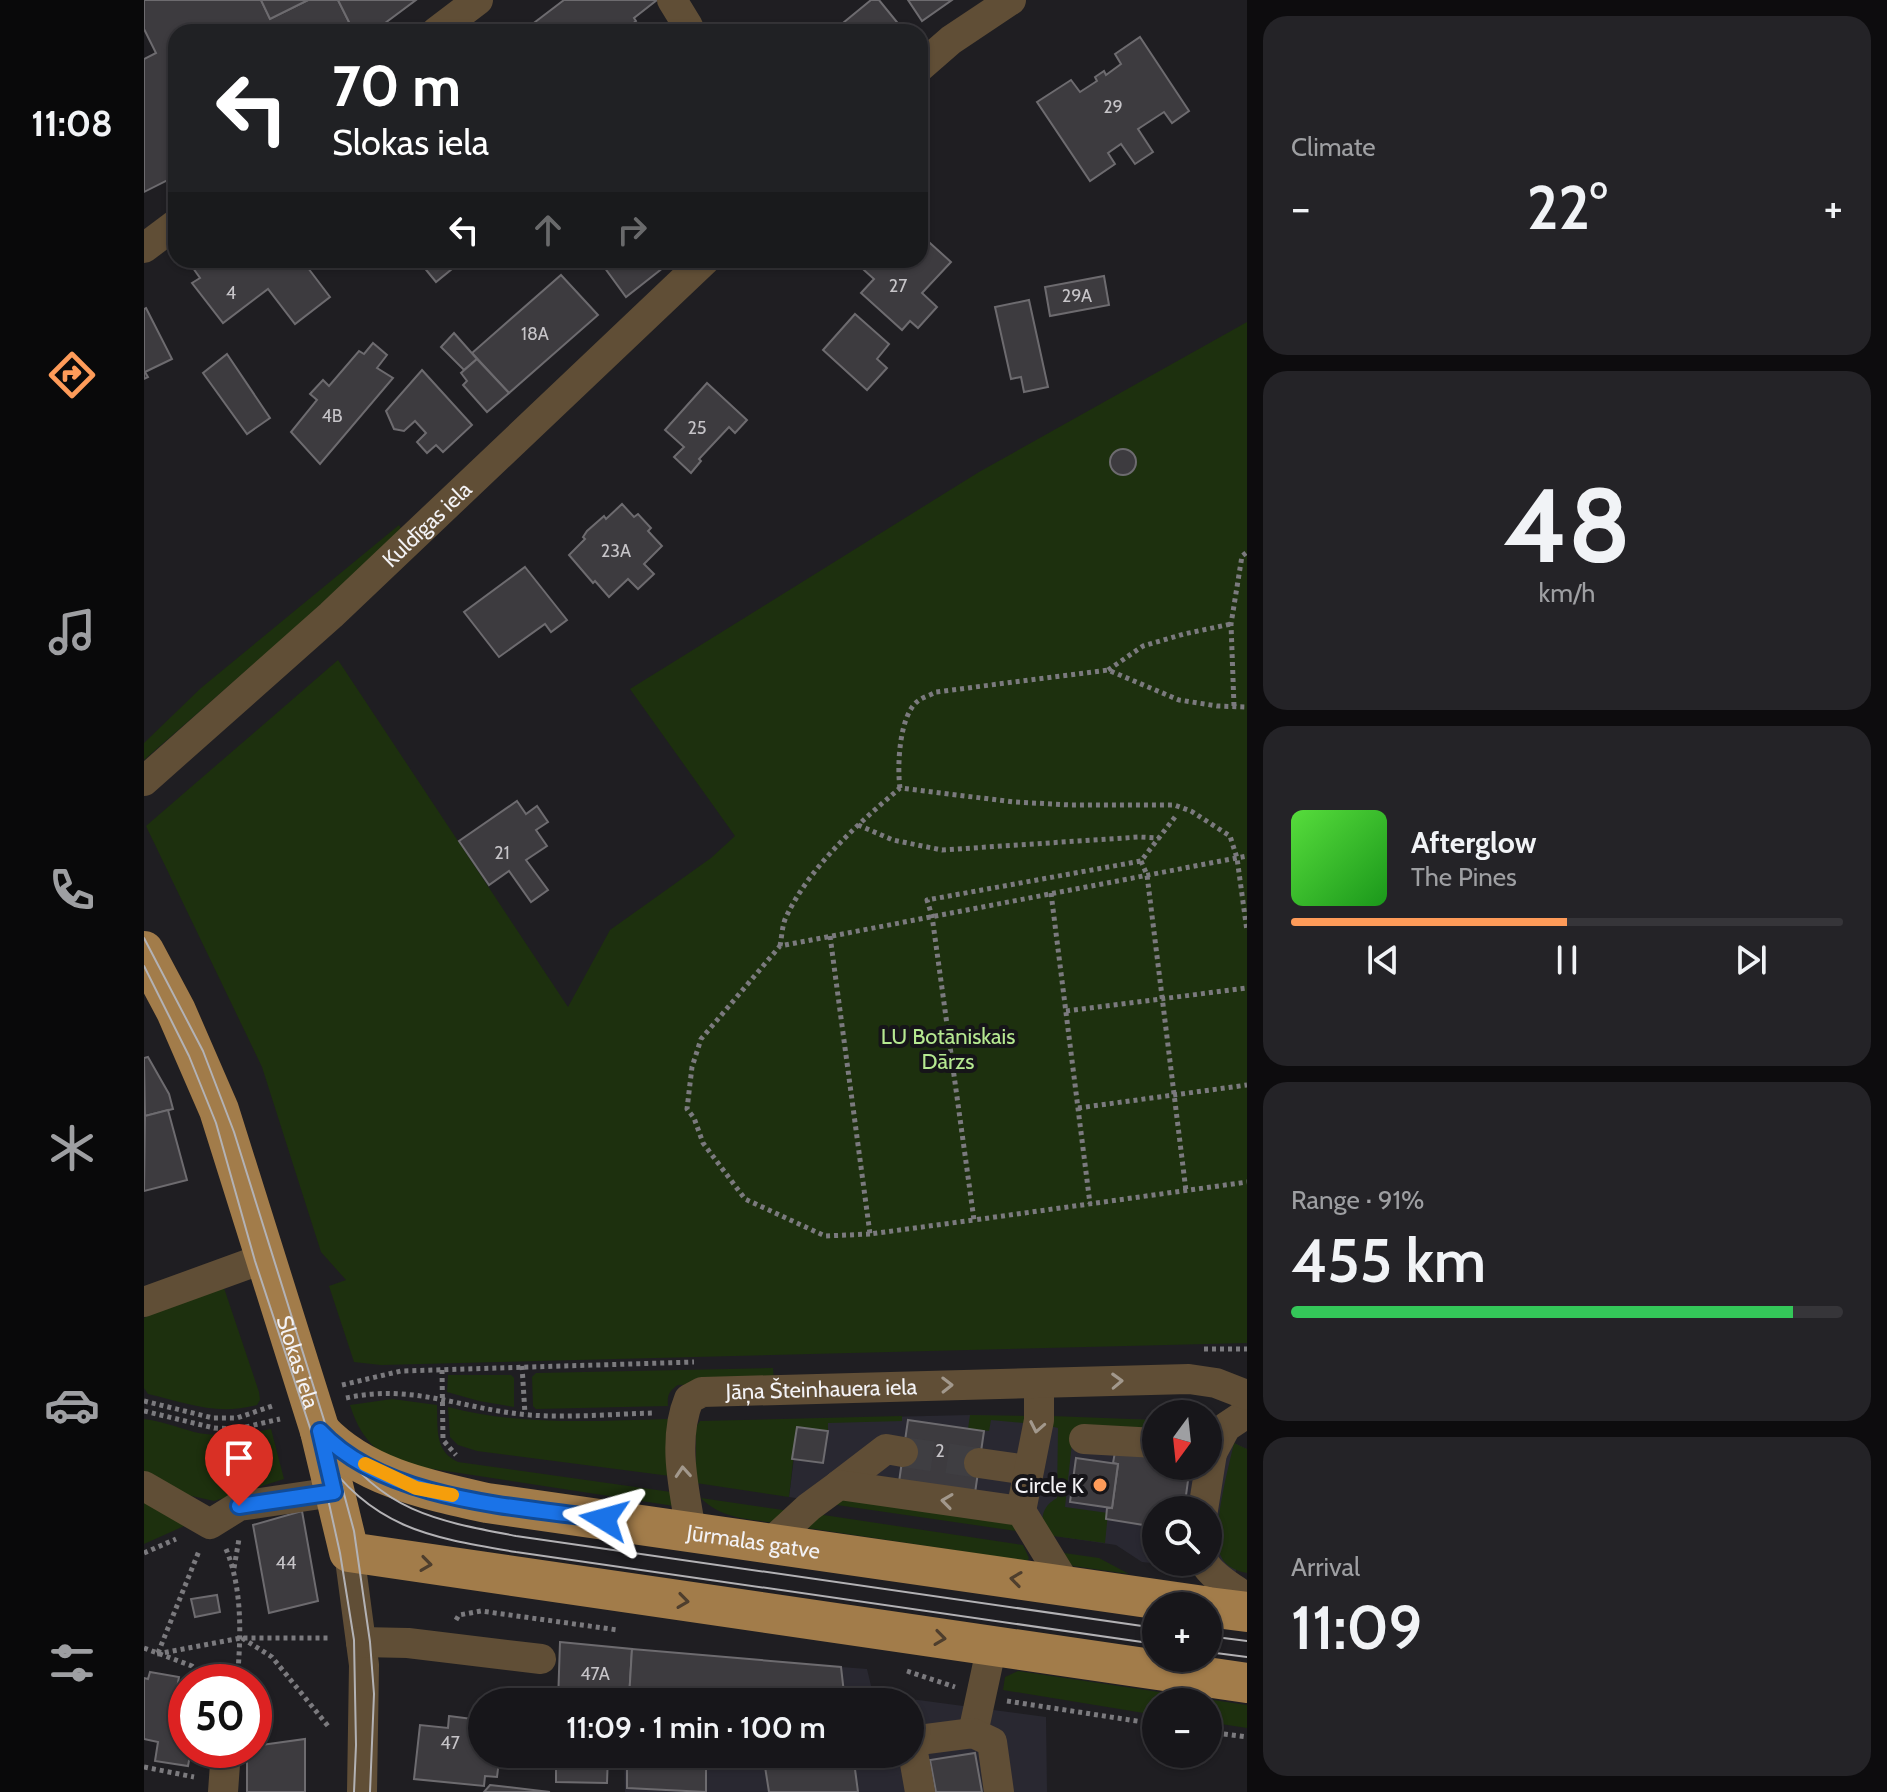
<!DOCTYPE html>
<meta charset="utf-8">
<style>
body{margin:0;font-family:Cabin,sans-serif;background:#242327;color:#f1f3f6;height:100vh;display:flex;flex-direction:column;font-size:30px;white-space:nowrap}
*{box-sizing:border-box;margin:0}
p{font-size:26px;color:#9e9fa2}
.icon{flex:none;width:44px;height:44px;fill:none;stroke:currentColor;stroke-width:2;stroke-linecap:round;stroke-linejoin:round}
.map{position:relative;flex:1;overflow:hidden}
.details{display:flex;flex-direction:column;gap:16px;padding:16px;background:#0d0c0e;width:640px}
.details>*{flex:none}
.banner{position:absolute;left:24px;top:24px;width:760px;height:244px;border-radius:24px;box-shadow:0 2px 6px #0004,0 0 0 2px #363539;background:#202124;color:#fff;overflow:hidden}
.needle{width:52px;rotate:195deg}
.tools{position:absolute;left:998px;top:1400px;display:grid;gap:16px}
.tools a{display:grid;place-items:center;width:80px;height:80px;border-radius:50%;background:#17161a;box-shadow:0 2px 6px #0004,0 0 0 2px #363539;font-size:40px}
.speed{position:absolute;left:24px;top:1664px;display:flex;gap:16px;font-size:40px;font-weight:700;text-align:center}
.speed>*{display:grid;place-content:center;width:104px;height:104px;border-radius:50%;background:#17161a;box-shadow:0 2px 6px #0004,0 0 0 2px #363539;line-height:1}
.speed .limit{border:12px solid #d22;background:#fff;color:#111}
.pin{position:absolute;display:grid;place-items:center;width:68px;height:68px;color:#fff;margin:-82px -34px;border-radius:50% 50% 50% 0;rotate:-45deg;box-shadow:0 0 8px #0007}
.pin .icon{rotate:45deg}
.me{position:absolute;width:88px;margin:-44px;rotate:278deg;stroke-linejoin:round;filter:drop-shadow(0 0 6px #0008)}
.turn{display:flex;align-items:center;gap:28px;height:168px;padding:0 32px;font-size:36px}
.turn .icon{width:104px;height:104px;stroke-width:2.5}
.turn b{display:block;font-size:56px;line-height:68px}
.lanes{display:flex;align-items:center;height:76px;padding:0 32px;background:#0003;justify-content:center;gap:40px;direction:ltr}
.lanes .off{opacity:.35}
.big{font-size:60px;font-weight:600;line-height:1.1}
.details .widget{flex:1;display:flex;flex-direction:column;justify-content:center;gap:12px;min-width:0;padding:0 28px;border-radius:24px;background:#242327}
.details .dial{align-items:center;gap:0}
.dial b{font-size:104px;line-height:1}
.song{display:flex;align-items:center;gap:24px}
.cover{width:96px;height:96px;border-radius:12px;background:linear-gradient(135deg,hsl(110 70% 55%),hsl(120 70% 35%))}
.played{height:8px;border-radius:4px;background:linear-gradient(90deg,#fe9b59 50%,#363539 50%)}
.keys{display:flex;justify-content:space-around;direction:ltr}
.heat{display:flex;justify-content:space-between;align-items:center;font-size:44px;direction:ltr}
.charge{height:12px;border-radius:6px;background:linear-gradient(90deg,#34c759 91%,#363539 0)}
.trip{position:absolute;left:324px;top:1688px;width:456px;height:80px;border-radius:40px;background:#17161a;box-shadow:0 2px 6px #0004,0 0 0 2px #363539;font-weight:600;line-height:80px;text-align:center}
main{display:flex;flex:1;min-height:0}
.tabs{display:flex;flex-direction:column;width:144px;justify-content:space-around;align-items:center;background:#09090a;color:#9e9fa2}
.tabs .icon{width:56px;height:56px}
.tabs .on{color:#fe9b59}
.tabs b{font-size:36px;color:#f1f3f6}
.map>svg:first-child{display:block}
.built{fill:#292831;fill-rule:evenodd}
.green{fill:#1d300e}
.building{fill:#3d3b3f;stroke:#6d6b6f;stroke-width:2}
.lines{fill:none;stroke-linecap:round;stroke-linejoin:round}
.minor-tunnel{stroke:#3f3e42;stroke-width:30;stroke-dasharray:30 15;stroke-linecap:butt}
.path{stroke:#7b7a7e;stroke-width:5;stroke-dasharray:4 4;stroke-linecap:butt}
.minor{stroke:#604e36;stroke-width:30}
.major{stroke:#a27c4a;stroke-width:40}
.tram{stroke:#b3b2b5;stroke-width:2}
.oneway{stroke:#a2988c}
.oneway2{stroke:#4e3e2d}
.route-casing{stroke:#114b97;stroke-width:20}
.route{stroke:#1a73e8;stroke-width:14}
.slow{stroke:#f59e0b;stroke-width:14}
.poi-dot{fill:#fe9b59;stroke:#161519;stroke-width:3}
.labels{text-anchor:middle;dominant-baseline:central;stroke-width:8;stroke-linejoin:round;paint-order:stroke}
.number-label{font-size:18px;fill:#c6c4c8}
.street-label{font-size:22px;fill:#f3f2f5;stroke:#161519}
.park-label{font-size:22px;fill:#b6e991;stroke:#161519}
.poi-label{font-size:22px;fill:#f3f2f5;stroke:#161519;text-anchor:end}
</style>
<main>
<nav class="tabs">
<b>11:08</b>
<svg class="icon on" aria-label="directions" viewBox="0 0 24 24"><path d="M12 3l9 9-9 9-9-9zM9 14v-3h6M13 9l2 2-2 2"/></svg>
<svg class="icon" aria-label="music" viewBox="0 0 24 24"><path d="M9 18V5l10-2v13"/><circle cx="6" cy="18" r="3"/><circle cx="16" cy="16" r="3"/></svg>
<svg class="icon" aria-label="phone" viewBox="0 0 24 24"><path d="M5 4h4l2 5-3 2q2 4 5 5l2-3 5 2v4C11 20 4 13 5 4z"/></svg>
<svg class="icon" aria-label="climate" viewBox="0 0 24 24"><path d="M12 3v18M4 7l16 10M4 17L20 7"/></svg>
<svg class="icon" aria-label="car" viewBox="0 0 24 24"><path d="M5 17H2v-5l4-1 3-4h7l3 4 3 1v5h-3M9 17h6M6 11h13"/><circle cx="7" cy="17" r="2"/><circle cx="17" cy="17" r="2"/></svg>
<svg class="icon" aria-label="filters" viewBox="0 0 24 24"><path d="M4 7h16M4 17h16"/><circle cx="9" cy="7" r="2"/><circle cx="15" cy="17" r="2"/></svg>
</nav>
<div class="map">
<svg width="1103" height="1792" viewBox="0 0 1103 1792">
<rect width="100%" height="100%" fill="#1f1e22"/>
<g class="built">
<path d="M826 1415 1012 1420V1466H1064V1431L1103 1449 1092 1572 998 1562 972 1545 645 1497 655 1419ZM1012 1510H1064V1562H1012Z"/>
<path d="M479 1650 723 1669 729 1694 902 1717 903 1792H481L480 1754H766V1702H480Z"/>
</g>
<g class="green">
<path d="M1103 322V1343L237 1365 210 1362 185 1286 202 1280 177 1252 118 1067 2 826 194 660 424 1007 466 930 567 858 591 836 486 689 835 472Z"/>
<path d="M255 525 258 530 151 628 0 760V743L57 688Z"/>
<path d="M80 1288 115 1392 116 1400 113 1405C71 1416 44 1403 4 1394L0 1388V1318L21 1307Z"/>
<path d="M629 1368 630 1383 534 1385C525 1391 523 1395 524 1406L392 1409 389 1406 388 1377 392 1373Z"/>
<path d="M304 1375H367L370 1378V1407L335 1401 303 1392Z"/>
<path d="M248 1399 293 1405C294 1428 290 1451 314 1462L527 1492 530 1506 256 1464C229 1451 215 1434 206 1405Z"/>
<path d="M304 1407C377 1426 449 1421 524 1419L526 1476 333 1451 314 1445 306 1437Z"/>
<path d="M826 1415 886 1416 880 1423 847 1420 845 1431 824 1429Z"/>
<path d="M758 1416V1421L684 1423V1431L653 1427 645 1497 552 1483V1427L556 1421Z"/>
<path d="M908 1416 1012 1420V1432L928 1443 921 1507 964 1513 961 1543 902 1535C896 1519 897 1507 913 1498L914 1428 906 1426Z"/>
<path d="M0 1419C17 1421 33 1427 50 1432 76 1438 102 1434 127 1429L140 1479 70 1501 26 1491 0 1473Z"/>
<path d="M1090 1443 1103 1449V1573C1090 1571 1078 1564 1075 1551 1069 1526 1084 1469 1090 1443Z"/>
<path d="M0 1492 47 1523 0 1544Z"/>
<path d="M557 1498 646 1511 632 1523C605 1519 577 1519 557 1498Z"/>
<path d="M694 1498 866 1517 872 1531 686 1504Z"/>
<path d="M673 1514 879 1545 885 1558 883 1561 657 1527Z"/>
<path d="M913 1552 955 1558 985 1574 929 1566Z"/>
<path d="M874 1671 1103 1705V1728L1064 1722V1702H1012V1715L859 1690 861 1677Z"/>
</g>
<g class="building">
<path d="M0 0H117L126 19 164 0H194L210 32H32V176L0 192V59L12 53 0 29Z"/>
<path d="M117 0H164L126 19Z"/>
<path d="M194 0H272L229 32H210Z"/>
<path d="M420 0H513L490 18 492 21 487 25 491 30 489 32H480L477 28 471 32H378Z"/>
<path d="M727 0H735L761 32H688Z"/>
<path d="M764 0H808L778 21Z"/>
<path d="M996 37 1045 111 1028 123 1020 112 994 129 1009 152 991 164 977 144 964 153 971 164 946 181 893 102 927 80 936 92 953 81 951 77 960 71 962 75 977 64 971 54Z"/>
<path d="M776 234 807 262 778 293 793 307 774 328 766 321 758 330 717 293 730 279 711 262 713 260H776Z"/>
<path d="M60 260H67L71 265 77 260H166L161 264 186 297 151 324 124 289 79 323 48 283 56 278 49 268Z"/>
<path d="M274 260H319L292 282Z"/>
<path d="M455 260H529L482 297Z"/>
<path d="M417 275 454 315 365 393 328 353Z"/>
<path d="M960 276 965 305 906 316 901 287Z"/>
<path d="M885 300 904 387 880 392 877 377 867 379 851 307Z"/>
<path d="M2 308 28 359 1 372 4 377 0 379V309Z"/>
<path d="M711 314 745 344 733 359 743 368 723 390 679 350Z"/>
<path d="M310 333 333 359 320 370 297 347Z"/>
<path d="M229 343 243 355 233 368 249 378 176 464 147 432 173 400 166 394 179 380 185 386 215 351 220 354Z"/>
<path d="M83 354 126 418 103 434 59 373Z"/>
<path d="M333 359 365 393 343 412 319 385 323 381 317 373Z"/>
<path d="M278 370 328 425 299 452 292 445 283 453 273 442 282 433 271 421 260 431 250 429 242 411Z"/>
<path d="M563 383 603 420 591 433 585 427 555 459 557 461 547 473 530 457 540 447 521 430Z"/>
<circle cx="979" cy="462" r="13"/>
<path d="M478 504 490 517 494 514 507 528 504 531 518 546 500 564 510 574 494 589 484 579 465 597 451 581 449 583 425 555 441 539 439 537 443 531 460 516 462 519Z"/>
<path d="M381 567 423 620 407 632 401 624 355 657 320 612Z"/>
<path d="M373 801 382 814 393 806 404 822 392 830 403 846 382 860 404 890 387 902 365 871 345 885 315 841Z"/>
<path d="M4 1057 25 1094 29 1109 1 1116 0 1058Z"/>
<path d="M24 1110 43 1180 0 1191 1 1116Z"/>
<path d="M764 1420 840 1431 831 1493 755 1482Z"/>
<path d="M653 1427 684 1431 679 1463 648 1459Z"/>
<path d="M971 1452 1012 1457V1466H1046L1040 1510H1012V1527L962 1519 963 1508H968L974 1464 969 1463Z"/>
<path d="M932 1458 974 1464 968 1508 926 1502Z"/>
<path d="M158 1511 174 1601 125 1613 109 1525Z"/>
<path d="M73 1595 76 1612 51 1617 47 1599Z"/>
<path d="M416 1642 488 1649 485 1698 517 1702H414Z"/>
<path d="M488 1649 697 1667 701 1702H531L485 1698Z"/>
<path d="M6 1672 35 1677 33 1688 42 1689V1750H47L44 1766 11 1761 14 1742 0 1739V1678L4 1679Z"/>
<path d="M305 1716 329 1719 328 1731H338V1754H344L343 1760 355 1761 353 1777 341 1776 340 1786 270 1779 276 1725 304 1728Z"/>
<path d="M161 1739V1792H103V1750H110V1746Z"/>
<path d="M831 1753 838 1792H792L786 1760Z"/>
<path d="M412 1754H464L463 1783 412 1782Z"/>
<path d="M483 1754H562V1792L483 1788Z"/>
<path d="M619 1754H709L714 1792H625Z"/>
<path d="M346 1785 406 1792H340Z"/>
</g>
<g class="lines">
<path class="minor-tunnel" d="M759 1452 835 1463"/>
<g class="path">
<path d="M964 670 999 646 1040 634 1087 624"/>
<path d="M1090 706 1087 624 1098 556 1103 552"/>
<path d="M756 788C753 767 755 715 774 701 779 697 787 695 792 692L964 670 1035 700 1073 706 1103 707"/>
<path d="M1031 817 997 861 783 900 788 916 830 1220 1103 1182"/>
<path d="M714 825 749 840 798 850 995 837 1015 838"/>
<path d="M997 861 1003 875 1042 1191"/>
<path d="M907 893 946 1204"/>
<path d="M686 936 726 1234 830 1220"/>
<path d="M636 946C638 936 638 924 643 915 668 864 714 824 756 788L870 802 927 805H1030L1047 811 1086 836 1093 858 1103 931"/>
<path d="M922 1011 1103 988"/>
<path d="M934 1108 1103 1085"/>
<path d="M726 1234 681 1236 601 1199 559 1143 550 1118 543 1109 548 1067 557 1039 636 946 1103 856"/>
<path d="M1060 1349H1103"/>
<path d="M378 1366 381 1414"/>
<path d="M298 1370 299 1440 312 1455"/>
<path d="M198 1385 257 1371 550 1362"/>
<path d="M202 1398C270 1383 320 1410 386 1415 426 1418 469 1414 510 1413"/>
<path d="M0 1401 69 1418H93L131 1405"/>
<path d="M0 1411 70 1428 93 1429 136 1419"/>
<path d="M82 1549C99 1590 97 1638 93 1682"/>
<path d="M0 1553 32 1539"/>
<path d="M90 1568 95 1539"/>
<path d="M312 1620 315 1615 337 1611 474 1630"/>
<path d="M98 1638 128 1657 184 1726"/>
<path d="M0 1648 48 1666 62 1682"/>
<path d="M14 1653 55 1551"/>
<path d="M13 1654 97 1638H187"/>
<path d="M763 1671 811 1687"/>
<path d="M863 1701 1012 1724"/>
<path d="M1064 1732 1103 1737"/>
<path d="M0 1767 50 1777"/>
</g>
<g class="minor">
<path d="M528 0 544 26 536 32"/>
<path d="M292 32 334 0"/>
<path d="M776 67 807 40 867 0"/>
<path d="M0 248 32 224"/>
<path id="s1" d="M0 781 187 615 561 260"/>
<path d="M0 1302 121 1258"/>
<path d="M940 1439 1012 1443"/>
<path d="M1068 1453 1082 1427 1103 1413"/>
<path d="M835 1463 883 1470"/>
<path d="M695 1485 742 1449 759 1452"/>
<path d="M0 1486 66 1524 95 1506 190 1492"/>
<path d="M1059 1510 1068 1453H1064"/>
<path d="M877 1511 895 1420V1383"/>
<path id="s2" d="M547 1531C540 1489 528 1440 545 1399L558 1392 1045 1379 1072 1383 1103 1395"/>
<path d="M626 1543 665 1507 695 1485 877 1511 923 1586"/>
<path d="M205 1552 220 1665 218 1792"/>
<path d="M1060 1562C1068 1577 1089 1588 1103 1598"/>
<path d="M217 1642 264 1643 397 1659"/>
<path d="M829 1733 848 1645"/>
<path d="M79 1792 82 1750"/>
<path d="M776 1792 767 1741 829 1733 848 1742 855 1792"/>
</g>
<g class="major">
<path id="s3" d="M0 951 32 1011 75 1110 176 1431 205 1552 1103 1683"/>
<path id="s4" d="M176 1431C219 1477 284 1490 343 1503L1060 1606"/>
<path d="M1064 1607 1103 1612"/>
</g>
<g class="tram">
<path d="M0 938 59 1051 90 1132 180 1420 210 1531 226 1642 230 1694 226 1792"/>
<path d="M0 966 45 1056 72 1123 111 1261 173 1449 196 1553 210 1640 212 1745 210 1792"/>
<path d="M191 1442C239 1512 294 1521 372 1536L1012 1628"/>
<path d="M173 1449C228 1528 282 1537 372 1552L1012 1644"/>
<path d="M1064 1636 1103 1641"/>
<path d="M1064 1652 1103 1657"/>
</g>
</g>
<defs><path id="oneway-chevron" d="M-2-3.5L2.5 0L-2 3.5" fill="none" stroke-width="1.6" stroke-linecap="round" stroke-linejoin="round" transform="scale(2)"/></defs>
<g class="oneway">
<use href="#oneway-chevron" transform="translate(973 1381) rotate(-2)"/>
<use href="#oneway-chevron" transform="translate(803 1385) rotate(-1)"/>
<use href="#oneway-chevron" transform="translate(893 1427) rotate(101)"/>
<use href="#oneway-chevron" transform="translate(539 1472) rotate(-94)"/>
<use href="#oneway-chevron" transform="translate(803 1501) rotate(-172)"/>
</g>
<g class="oneway2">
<use href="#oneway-chevron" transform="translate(282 1564) rotate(8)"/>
<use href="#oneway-chevron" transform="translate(872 1579) rotate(-172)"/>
<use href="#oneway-chevron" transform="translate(539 1601) rotate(8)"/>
<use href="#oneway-chevron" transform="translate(796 1638) rotate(8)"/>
</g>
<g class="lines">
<g class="route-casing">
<path id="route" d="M95 1506 190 1492 176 1431C241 1501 370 1506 460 1519"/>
</g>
<use href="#route" class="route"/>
<path class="slow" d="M221 1464 272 1488 308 1495"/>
</g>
<circle class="poi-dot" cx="956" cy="1485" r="8"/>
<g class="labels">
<g class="number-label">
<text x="969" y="107">29</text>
<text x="754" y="286">27</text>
<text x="87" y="293">4</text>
<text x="933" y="296">29A</text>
<text x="391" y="334">18A</text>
<text x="188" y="416">4B</text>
<text x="553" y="428">25</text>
<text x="472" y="551">23A</text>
<text x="358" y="853">21</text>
<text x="796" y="1451">2</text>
<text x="142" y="1563">44</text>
<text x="451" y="1674">47A</text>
<text x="306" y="1743">47</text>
</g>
<g class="street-label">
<text stroke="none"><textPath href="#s1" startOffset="382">Kuldīgas iela</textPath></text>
<text stroke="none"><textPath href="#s3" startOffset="440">Slokas iela</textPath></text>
<text stroke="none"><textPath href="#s2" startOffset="268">Jāņa Šteinhauera iela</textPath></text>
<text stroke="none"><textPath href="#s4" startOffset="454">Jūrmalas gatve</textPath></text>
</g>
<g class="park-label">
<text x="804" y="1036">LU Botāniskais<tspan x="804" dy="25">Dārzs</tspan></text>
</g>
<g class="poi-label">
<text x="940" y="1485">Circle K</text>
</g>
</g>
</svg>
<div class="tools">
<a><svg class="needle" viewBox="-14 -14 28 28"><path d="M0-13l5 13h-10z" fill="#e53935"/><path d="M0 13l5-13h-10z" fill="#9e9fa2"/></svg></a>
<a><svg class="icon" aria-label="search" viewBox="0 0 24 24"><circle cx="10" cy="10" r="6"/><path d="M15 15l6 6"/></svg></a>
<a>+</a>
<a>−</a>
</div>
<div class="speed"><div class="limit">50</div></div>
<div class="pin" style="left:95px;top:1506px;background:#d93025"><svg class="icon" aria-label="arrive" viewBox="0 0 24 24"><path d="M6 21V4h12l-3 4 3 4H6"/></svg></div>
<svg class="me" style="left:460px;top:1519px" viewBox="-20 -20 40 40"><path d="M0-17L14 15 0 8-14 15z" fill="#1a73e8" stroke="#fff" stroke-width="4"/></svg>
<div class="trip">11:09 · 1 min · 100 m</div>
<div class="banner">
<div class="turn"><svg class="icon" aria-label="left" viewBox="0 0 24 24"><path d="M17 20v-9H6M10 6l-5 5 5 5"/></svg><div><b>70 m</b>Slokas iela</div></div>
<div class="lanes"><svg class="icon" aria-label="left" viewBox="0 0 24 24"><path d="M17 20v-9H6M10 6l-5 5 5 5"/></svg><svg class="icon off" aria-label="ahead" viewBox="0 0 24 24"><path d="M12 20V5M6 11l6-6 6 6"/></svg><svg class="icon off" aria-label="right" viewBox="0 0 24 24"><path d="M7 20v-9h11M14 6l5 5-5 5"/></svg></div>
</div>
</div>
<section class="details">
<div class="widget"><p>Climate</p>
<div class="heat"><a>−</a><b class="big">22°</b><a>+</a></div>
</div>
<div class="widget dial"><b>48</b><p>km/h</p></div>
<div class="widget">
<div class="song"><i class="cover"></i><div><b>Afterglow</b><p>The Pines</p></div></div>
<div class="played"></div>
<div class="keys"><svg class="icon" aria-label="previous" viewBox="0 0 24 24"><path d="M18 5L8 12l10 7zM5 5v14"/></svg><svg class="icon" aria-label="pause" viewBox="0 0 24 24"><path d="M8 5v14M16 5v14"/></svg><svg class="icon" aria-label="next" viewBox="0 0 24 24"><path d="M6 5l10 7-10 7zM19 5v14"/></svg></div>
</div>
<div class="widget"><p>Range · 91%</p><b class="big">455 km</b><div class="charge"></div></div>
<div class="widget"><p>Arrival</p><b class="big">11:09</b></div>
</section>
</main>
